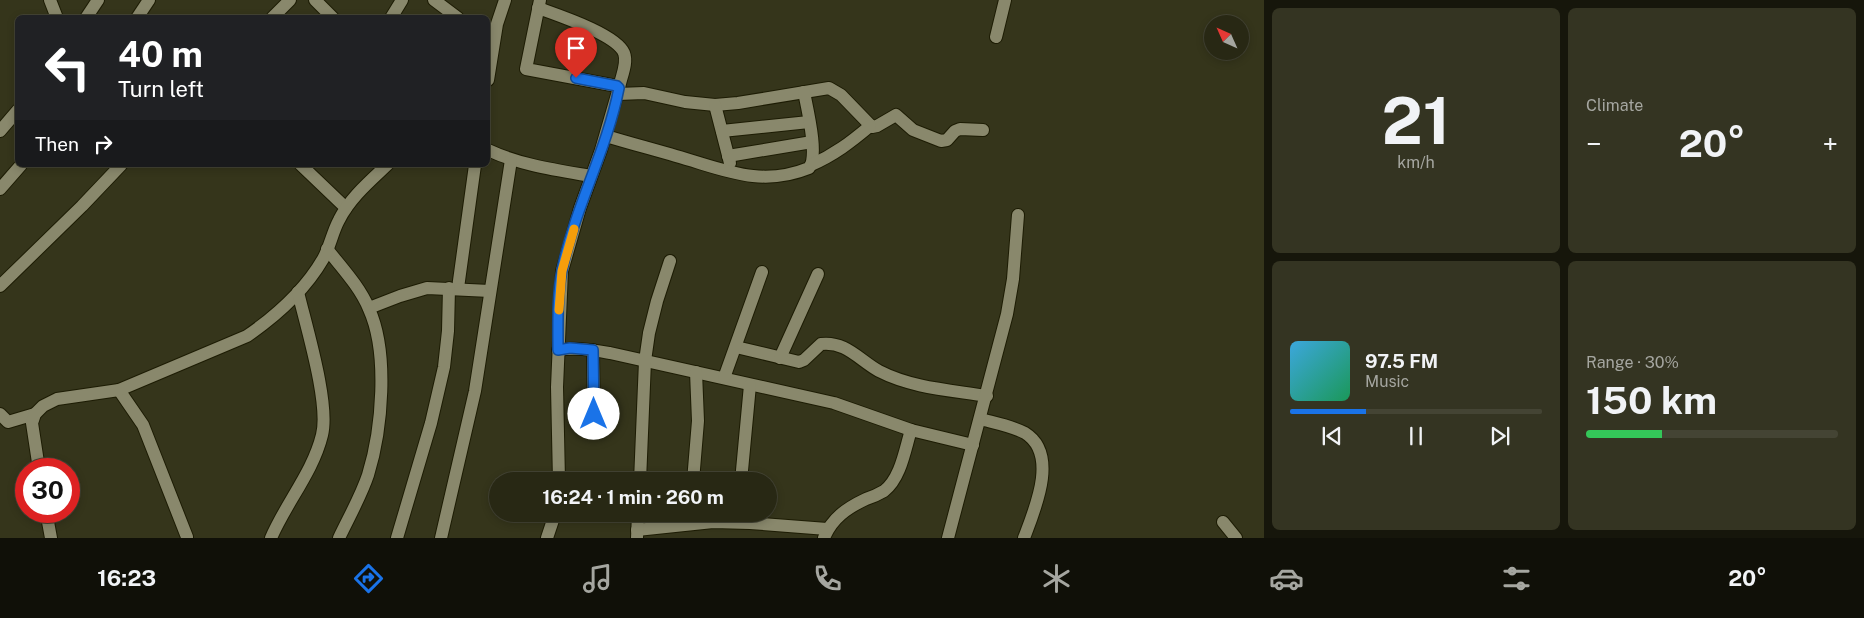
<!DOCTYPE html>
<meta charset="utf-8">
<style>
body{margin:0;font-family:"Public Sans",sans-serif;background:#343422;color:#f1f3f6;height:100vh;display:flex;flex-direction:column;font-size:19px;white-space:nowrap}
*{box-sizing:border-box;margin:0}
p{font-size:16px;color:#a5a6a0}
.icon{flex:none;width:28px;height:28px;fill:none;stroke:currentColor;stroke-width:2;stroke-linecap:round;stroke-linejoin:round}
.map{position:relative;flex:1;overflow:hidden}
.side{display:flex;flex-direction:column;gap:8px;padding:8px;background:#16160b;width:600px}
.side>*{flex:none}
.hud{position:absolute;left:15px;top:15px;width:475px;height:152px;border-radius:8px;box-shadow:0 2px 8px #0003,0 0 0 1px #444434;background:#202124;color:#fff;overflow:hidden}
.needle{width:32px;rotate:315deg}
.controls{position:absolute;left:1204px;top:15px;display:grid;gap:10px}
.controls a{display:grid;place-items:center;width:45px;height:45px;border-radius:50%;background:#282814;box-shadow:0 2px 8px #0003,0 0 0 1px #444434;font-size:25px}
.speed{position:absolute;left:15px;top:458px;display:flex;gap:10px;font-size:25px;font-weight:700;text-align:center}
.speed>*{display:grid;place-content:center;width:65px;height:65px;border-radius:50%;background:#282814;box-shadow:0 2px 8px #0003,0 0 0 1px #444434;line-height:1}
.speed .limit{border:8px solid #d22;background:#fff;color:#111}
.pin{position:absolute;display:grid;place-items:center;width:42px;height:42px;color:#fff;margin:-51px -21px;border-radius:50% 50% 50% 0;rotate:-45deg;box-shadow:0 0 5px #0007}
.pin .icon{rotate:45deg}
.me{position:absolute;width:55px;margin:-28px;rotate:0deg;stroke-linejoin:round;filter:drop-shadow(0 0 4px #0008)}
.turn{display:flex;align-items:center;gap:18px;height:105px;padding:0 20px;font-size:22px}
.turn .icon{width:65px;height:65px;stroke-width:2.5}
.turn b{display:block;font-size:35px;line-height:42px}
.then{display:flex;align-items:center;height:48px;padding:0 20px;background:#0003;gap:10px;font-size:19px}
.big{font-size:38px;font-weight:700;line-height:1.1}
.side .card{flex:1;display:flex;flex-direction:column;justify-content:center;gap:8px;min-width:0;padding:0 18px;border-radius:8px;background:#343422}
.side .dial{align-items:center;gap:0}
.dial b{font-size:65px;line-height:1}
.song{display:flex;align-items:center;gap:15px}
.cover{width:60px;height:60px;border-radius:8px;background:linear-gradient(135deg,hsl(200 70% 55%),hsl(150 70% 35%))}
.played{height:5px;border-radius:2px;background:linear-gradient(90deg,#1a73e8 30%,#444434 30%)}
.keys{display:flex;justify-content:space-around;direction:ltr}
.heat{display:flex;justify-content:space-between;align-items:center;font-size:28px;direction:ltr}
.charge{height:8px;border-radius:4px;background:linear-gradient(90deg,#34c759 30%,#444434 0)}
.side .tiles{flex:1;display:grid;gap:8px;grid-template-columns:repeat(2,1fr)}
.trip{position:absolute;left:489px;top:472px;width:288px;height:50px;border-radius:25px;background:#282814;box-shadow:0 2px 8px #0003,0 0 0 1px #444434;font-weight:700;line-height:50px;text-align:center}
.tab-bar{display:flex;height:80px;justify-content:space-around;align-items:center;background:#101008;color:#a5a6a0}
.tab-bar .icon{width:35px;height:35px}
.tab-bar .on{color:#1a73e8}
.tab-bar b{font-size:22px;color:#f1f3f6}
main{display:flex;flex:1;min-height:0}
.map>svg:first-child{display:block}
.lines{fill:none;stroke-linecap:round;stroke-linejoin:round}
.street-casing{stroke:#1d1c04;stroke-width:14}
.street{stroke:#89886c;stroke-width:12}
.route-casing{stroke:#114b97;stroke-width:12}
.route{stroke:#1a73e8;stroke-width:9}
.slow{stroke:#f59e0b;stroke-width:9}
</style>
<main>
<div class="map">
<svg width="1264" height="538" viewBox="0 0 1264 538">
<rect width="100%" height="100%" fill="#35351b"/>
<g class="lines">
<g class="street-casing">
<g id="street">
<path d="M50 0 57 18"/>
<path d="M315 0 333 18"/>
<path d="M434 0 458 18"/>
<path d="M540 0 526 69 617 86 619 88 601 150 580 208 562 271 557 387 559 481"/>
<path d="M538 8C557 15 616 34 624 53 628 63 621 77 619 88"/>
<path d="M86 18 98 0"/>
<path d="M137 18 149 0"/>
<path d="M272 18 290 0"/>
<path d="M391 18 402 0"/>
<path d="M996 37 1005 0"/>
<path d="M488 80 497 24 505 0"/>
<path d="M618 94 644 93 685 102 715 105 738 103 829 88 841 95 872 127 877 126 896 115 913 130 941 141 947 140 955 131 960 129 983 130"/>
<path d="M715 105 730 163"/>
<path d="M0 131 18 110"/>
<path d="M722 131 809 122"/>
<path d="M606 136C629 143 652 149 676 156 723 169 760 188 809 168 819 156 807 108 804 92"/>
<path d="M488 150C520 165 556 170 591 176"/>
<path d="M728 156 812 142"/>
<path d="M301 165 346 208"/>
<path d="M811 165C834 155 851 142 870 126"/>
<path d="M0 189 21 165"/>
<path d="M327 249C342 268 360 287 369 309 389 353 382 430 368 475 361 496 349 517 339 538"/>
<path d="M0 286 82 206 121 165"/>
<path d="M458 288 475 165"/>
<path d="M369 308 400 296 427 288 490 291"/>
<path d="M736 347 799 362 804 360 821 344C846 341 859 360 879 371 912 388 950 390 987 396"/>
<path d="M558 350C576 347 592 350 610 353L834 403 911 430 973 445"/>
<path d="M593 350 594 430"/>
<path d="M780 358 818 274"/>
<path d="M724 378 762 272"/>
<path d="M119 390 143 425 187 537"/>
<path d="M0 414 8 422 35 414"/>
<path d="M980 419C995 423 1012 426 1025 433 1059 454 1035 509 1024 538"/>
<path d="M39 469 32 423 35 414 43 406 57 399 119 390 247 336C276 316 305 290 323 259 330 247 332 233 339 220 350 198 369 182 387 165"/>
<path d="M640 481 645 361 649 333 657 301 670 261"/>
<path d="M693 481 698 421 696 372"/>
<path d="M741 481 750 385"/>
<path d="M46 511 51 538"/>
<path d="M1223 522 1236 538"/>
<path d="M637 530 713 522 750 523 827 529"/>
<path d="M271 538C286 503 313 472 322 435 330 404 306 326 298 292"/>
<path d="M397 538 431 423 444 367 448 331 449 288"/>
<path d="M441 538 475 391 511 160"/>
<path d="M547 538 555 514"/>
<path d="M637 538 638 514"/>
<path d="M824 538C832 518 847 508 866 499 872 497 879 494 884 491 901 478 905 449 911 430"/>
<path d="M948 538 1007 314 1013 279 1018 215"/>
</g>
</g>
<use href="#street" class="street"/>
</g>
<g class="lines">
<g class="route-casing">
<path id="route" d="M576 78 617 86 619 88C607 150 575 207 562 270 557 296 558 324 558 350L570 348 593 350 594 414"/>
</g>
<use href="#route" class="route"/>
<path class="slow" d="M559 310 562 271 574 229"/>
</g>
</svg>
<div class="controls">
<a><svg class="needle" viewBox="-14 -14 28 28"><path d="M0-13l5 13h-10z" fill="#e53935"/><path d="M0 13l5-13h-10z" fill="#a5a6a0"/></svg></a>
</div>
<div class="speed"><div class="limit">30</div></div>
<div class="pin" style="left:576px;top:78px;background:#d93025"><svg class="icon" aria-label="arrive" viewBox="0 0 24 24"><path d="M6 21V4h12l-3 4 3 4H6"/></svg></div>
<svg class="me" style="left:594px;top:414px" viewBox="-20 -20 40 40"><circle r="19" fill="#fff"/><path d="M0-13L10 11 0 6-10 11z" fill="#1a73e8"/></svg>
<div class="trip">16:24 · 1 min · 260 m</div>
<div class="hud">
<div class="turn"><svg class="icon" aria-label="left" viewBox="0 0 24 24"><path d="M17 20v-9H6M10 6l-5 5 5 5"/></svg><div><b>40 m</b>Turn left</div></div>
<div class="then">Then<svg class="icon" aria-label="right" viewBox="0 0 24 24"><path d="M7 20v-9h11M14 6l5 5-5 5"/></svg></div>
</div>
</div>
<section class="side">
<div class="tiles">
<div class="card dial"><b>21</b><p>km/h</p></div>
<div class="card"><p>Climate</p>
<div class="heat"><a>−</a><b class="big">20°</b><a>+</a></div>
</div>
<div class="card">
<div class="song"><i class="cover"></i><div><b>97.5 FM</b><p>Music</p></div></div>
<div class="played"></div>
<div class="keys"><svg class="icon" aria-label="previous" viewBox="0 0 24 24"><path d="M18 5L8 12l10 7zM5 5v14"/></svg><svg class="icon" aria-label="pause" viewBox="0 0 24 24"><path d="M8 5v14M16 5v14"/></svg><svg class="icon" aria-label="next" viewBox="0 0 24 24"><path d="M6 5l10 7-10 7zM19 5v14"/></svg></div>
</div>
<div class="card"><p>Range · 30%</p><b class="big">150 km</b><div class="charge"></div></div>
</div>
</section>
</main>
<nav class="tab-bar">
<b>16:23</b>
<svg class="icon on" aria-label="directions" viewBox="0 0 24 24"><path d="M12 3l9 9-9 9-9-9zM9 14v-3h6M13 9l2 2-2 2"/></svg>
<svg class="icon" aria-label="music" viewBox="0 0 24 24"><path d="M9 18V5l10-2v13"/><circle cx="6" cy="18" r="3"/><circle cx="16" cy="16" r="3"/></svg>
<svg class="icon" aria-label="phone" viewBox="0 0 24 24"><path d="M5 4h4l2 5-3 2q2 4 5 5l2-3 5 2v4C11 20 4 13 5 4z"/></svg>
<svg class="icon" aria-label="climate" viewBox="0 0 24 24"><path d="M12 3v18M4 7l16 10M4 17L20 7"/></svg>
<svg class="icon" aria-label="car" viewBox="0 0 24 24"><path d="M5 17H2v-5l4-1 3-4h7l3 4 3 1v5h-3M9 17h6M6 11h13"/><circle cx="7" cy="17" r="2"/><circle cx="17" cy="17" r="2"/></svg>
<svg class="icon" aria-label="filters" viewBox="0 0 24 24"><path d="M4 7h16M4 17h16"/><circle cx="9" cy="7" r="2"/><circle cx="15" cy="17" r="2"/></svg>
<b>20°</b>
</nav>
